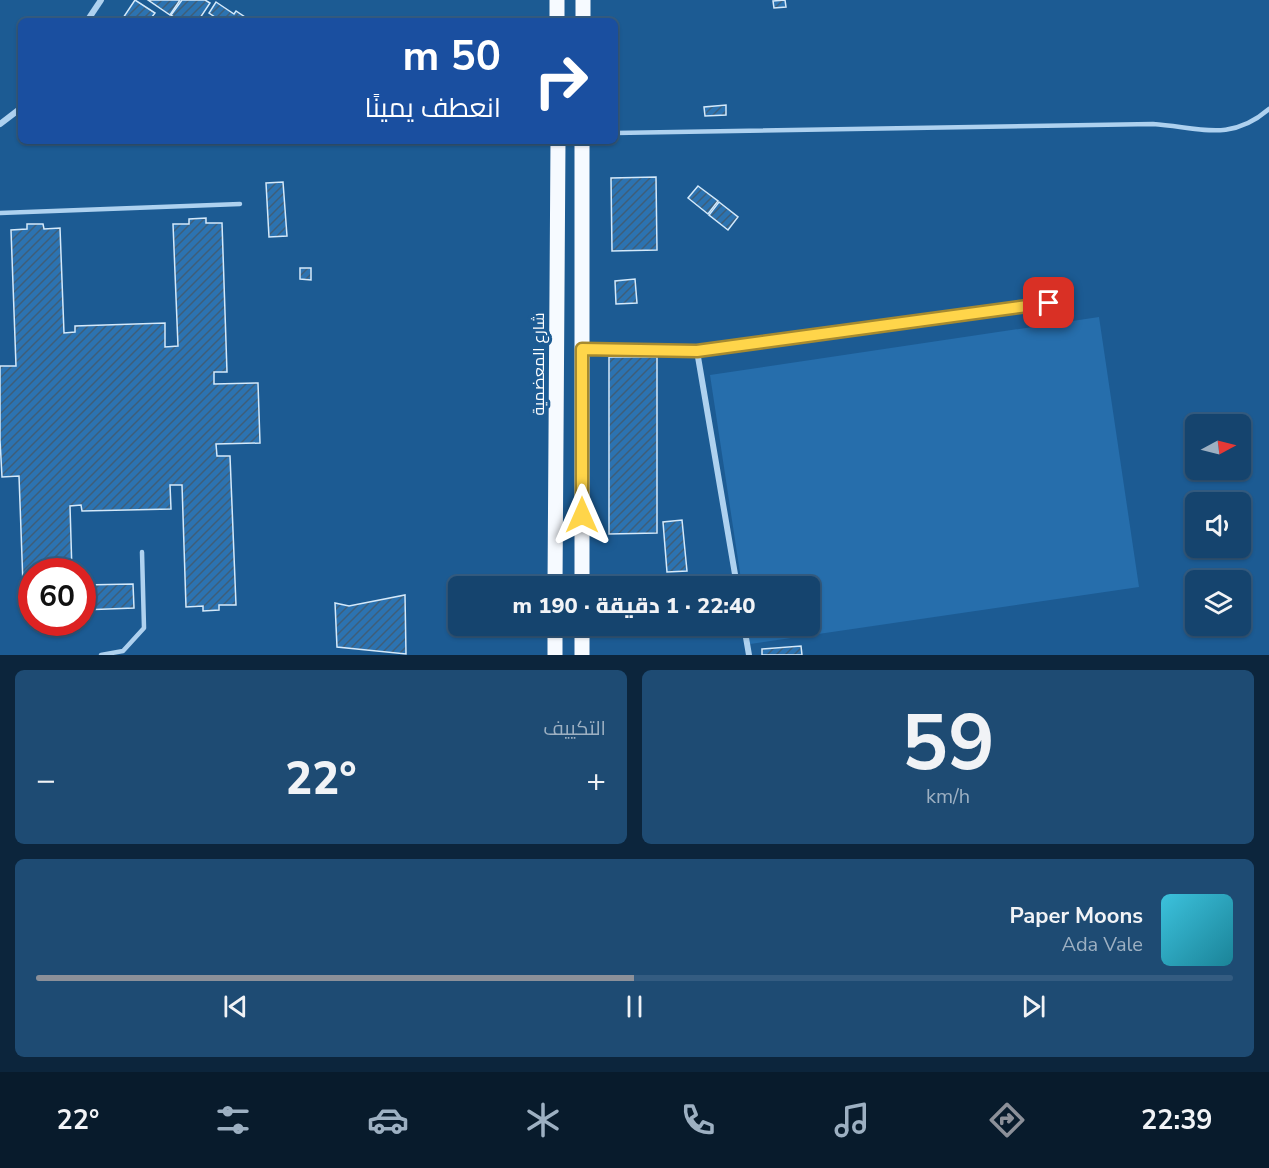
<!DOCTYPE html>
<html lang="ar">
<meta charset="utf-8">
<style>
body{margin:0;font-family:"Nunito Sans",Cairo,sans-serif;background:#1e4b73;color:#f1f3f6;direction:rtl;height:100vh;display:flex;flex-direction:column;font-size:22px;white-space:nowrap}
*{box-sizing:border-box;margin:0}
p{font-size:20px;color:#9db0c2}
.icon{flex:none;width:33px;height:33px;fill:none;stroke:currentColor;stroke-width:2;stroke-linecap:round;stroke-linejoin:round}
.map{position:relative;height:655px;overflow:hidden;direction:ltr}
.side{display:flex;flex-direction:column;gap:15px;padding:15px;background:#0c253c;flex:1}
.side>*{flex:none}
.hud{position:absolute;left:18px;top:18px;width:600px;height:126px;border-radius:9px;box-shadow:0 2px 4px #0004,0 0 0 2px #345c81;direction:rtl;background:#1a4fa0;color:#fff;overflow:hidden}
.needle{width:39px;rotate:83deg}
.buttons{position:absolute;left:1185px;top:414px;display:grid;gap:12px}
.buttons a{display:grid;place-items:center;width:66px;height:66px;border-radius:9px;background:#15446e;box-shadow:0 2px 4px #0004,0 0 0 2px #345c81;font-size:30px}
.speed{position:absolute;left:18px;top:558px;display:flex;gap:12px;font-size:30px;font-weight:700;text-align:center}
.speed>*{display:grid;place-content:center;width:78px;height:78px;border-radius:50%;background:#15446e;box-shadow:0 2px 4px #0004,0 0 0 2px #345c81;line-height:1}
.speed .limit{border:9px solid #d22;background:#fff;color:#111}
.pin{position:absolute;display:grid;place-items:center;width:51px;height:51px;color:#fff;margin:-26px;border-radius:12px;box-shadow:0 3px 9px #0006}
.me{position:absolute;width:66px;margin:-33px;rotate:0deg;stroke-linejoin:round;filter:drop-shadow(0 0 4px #0008)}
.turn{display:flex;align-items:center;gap:21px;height:126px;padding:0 18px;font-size:27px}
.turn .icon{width:78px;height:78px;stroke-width:2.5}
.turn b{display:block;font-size:42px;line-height:51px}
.big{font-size:45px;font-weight:800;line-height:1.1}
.side .card{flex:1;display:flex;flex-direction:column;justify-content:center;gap:9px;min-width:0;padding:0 21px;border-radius:9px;background:#1e4b73}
.side .dial{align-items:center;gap:0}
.dial b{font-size:78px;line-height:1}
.song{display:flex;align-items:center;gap:18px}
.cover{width:72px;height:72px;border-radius:9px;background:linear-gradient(135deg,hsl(190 70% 55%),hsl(190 70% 35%))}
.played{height:6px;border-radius:3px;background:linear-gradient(90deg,#8c9099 50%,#345c81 50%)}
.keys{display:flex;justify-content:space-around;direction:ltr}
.heat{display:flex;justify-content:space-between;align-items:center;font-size:33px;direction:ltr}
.side .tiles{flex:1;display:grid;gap:15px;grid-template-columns:1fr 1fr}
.card:last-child{grid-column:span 2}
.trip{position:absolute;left:448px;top:576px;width:372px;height:60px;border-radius:9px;background:#15446e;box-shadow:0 2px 4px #0004,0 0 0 2px #345c81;font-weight:800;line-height:60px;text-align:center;direction:rtl}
.dock{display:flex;height:96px;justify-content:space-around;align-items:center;background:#081b2c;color:#9db0c2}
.dock .icon{width:42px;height:42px}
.dock .selected{color:#8c9099}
.dock b{font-size:27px;color:#f1f3f6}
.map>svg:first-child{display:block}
.garden{fill:#266eac}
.building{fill:url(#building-hatch);stroke:#d4e9fa;stroke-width:1.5}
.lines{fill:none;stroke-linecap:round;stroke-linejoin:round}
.lane{stroke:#aed1ef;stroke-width:4.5}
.street{stroke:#aed1ef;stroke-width:6}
.primary{stroke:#f6faff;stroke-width:15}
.route-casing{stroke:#a68a30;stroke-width:15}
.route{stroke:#ffd54a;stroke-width:10}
.labels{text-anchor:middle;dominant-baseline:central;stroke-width:6;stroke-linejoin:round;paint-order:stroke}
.street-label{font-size:16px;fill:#fff;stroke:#1c5b93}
</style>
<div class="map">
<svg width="1269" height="655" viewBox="0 0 1269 655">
<defs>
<pattern id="building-hatch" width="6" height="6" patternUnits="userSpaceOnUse" patternTransform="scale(1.5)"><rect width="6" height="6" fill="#2c73b1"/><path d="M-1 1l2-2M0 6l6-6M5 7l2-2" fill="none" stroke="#3e5e79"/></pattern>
</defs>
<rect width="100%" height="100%" fill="#1c5b93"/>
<path class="garden" d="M1099 317 1139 587 750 644 748 626H810V586H742L710 375Z"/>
<g class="building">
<path d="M135 0 155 13 151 18 155 21H121Z"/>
<path d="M148 0H180L170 15Z"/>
<path d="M182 0H205L210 3 198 21H180L171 15Z"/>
<path d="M785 0 786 7 774 8 773 1Z"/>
<path d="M216 2 234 14 236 11 251 21H221L209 13Z"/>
<path d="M726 105V115L705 116 704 107Z"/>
<path d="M656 177 657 250 612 251 611 178Z"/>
<path d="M283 182 287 236 269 237 266 183Z"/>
<path d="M698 186 718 201 708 214 688 198Z"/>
<path d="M719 202 738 217 728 230 709 215Z"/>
<path d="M206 218V223H222L227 372H214V384L258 383 260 443 216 444 217 456H230L236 605H219V610L203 611V606L186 607 182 485H170L171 509 82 511 81 505 70 506 72 572H32V612H24L19 476 2 477 0 440V366H16L11 230 27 229V224H43L44 229 60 228 64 333 75 332V326L165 323V347L178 346 173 224H189V219Z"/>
<path d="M300 268H311V280L300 279Z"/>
<path d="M635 279 637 303 616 304 615 281Z"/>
<path d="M609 357H657V533L609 534Z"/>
<path d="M682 520 687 571 667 572 663 522Z"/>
<path d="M133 584 134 608 82 610V585Z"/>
<path d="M405 595 406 654 337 647 335 603 349 606Z"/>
<path d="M801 646 802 655H762V649Z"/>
</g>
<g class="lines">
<g class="lane">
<path d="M615 133 1153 124C1198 127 1230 143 1269 109"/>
<path d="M0 213 240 204"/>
<path d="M101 655 123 651 144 628 142 552"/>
</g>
<g class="street">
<path d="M87 21 101 0"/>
<path d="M0 124 21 108"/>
<path d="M582 349 697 351"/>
<path d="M737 586 697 351 1049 303"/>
<path d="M744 626 749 655"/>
</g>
<g class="primary">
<path d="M557 0V21"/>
<path d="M583 21V0"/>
<path d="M555 586 558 141"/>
<path d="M582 586V141"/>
<path d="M582 626V655"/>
<path d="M555 655V626"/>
</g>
</g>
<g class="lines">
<g class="route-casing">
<path id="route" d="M582 515V349L697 351 1049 303"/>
</g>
<use href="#route" class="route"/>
</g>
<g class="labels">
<g class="street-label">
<text transform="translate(539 364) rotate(-90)">شارع المعضمية</text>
</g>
</g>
</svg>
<div class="buttons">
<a><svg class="needle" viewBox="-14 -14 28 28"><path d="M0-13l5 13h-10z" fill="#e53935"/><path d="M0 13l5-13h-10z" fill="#9db0c2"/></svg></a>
<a><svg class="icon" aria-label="sound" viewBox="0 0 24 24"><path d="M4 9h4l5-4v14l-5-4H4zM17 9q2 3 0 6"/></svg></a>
<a><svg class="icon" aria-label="layers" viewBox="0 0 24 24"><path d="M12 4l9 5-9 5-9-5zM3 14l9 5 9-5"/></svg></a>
</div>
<div class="speed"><div class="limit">60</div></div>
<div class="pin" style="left:1049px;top:303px;background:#d93025"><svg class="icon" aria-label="arrive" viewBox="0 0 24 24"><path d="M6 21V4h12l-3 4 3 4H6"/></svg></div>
<svg class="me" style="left:582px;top:515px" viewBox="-20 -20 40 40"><path d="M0-17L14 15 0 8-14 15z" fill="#ffd54a" stroke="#fff" stroke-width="4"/></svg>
<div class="trip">22:40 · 1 دقيقة · 190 m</div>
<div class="hud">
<div class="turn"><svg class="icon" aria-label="right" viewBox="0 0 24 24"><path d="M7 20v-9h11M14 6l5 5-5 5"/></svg><div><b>50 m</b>انعطف يمينًا</div></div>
</div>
</div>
<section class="side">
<div class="tiles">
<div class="card dial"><b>59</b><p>km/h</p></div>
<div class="card"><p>التكييف</p>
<div class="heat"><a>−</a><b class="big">22°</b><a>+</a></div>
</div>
<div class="card">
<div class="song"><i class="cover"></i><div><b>Paper Moons</b><p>Ada Vale</p></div></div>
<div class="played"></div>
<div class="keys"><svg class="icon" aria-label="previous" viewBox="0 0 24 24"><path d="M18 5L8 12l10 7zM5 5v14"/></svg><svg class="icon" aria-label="pause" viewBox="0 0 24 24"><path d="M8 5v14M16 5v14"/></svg><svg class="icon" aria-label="next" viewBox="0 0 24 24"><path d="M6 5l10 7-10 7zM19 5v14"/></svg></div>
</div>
</div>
</section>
<nav class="dock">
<b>22:39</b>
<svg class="icon selected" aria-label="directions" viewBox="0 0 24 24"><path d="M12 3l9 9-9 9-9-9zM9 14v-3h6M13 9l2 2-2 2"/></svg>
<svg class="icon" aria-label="music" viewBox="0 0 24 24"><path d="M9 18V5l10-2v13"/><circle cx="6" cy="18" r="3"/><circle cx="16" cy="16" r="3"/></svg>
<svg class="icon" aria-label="phone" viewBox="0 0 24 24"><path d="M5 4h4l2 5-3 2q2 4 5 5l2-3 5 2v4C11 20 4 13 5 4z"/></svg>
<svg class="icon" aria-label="climate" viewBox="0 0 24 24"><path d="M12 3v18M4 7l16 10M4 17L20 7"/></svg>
<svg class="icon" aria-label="car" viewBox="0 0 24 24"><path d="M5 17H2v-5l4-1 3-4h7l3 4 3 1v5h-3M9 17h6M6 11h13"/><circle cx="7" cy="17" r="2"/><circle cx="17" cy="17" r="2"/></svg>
<svg class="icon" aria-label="filters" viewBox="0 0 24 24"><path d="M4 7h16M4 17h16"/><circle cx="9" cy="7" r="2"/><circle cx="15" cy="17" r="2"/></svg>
<b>22°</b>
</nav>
